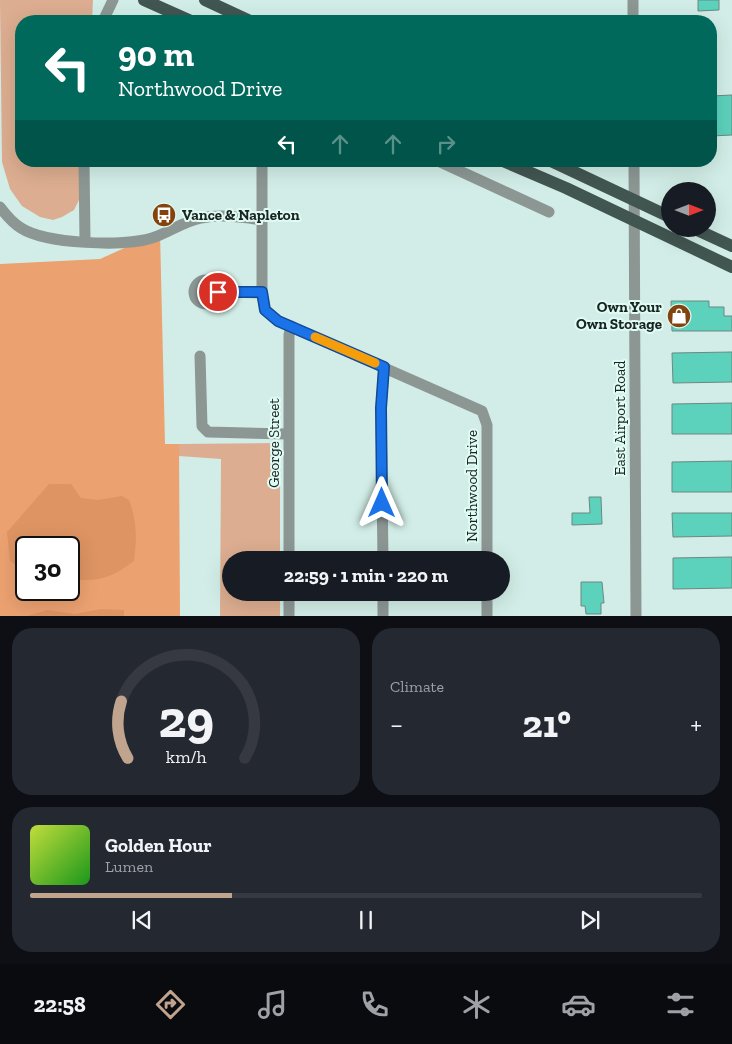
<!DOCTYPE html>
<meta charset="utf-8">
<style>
body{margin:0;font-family:"Zilla Slab",serif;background:#242831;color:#f1f3f6;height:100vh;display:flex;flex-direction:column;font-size:19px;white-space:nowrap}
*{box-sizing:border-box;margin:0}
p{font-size:16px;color:#9ea1a6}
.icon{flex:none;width:28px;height:28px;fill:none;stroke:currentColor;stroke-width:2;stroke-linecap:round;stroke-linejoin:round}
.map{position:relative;height:616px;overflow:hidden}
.sheet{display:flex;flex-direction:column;gap:12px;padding:12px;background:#0d0f14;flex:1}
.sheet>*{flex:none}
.guide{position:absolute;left:15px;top:15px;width:702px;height:152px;border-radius:20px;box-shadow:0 5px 20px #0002;background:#00695c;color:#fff;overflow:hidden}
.needle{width:32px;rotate:90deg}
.fabs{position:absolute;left:661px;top:182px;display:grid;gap:10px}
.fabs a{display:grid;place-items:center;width:55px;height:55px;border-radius:50%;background:#171b24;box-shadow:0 5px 20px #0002;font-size:25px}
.speed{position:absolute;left:15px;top:536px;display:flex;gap:10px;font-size:25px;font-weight:700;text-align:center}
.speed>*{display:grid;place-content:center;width:65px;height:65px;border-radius:50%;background:#171b24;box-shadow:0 5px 20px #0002;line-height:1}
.speed .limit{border:2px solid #111;border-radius:8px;background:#fff;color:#111}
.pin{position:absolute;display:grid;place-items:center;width:42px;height:42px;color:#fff;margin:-21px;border:2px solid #fff;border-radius:50%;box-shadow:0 1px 5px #0007}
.me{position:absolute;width:55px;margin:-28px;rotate:0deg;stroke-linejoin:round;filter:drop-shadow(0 0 4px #0008)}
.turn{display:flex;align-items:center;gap:18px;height:105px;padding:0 20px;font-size:22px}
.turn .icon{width:65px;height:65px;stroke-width:2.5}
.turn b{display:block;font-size:35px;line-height:42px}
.lanes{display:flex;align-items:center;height:48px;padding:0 20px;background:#0003;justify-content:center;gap:25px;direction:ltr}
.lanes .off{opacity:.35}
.big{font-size:38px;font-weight:700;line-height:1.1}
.sheet .widget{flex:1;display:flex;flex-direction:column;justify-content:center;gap:8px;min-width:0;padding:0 18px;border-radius:20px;background:#242831}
.sheet .dial{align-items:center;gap:0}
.dial svg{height:130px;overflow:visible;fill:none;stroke:#363941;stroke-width:7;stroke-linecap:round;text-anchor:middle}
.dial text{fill:#f1f3f6;stroke:none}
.song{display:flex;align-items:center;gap:15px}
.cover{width:60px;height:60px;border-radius:8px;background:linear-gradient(135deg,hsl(70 70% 55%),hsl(120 70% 35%))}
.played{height:5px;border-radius:2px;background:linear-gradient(90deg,#c0a48e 30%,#363941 30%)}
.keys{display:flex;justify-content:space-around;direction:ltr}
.heat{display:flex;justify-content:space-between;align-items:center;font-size:28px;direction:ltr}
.sheet .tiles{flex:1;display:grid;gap:12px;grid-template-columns:1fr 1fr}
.widget:last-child{grid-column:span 2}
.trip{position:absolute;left:222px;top:551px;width:288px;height:50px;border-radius:25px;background:#171b24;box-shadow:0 5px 20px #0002;font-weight:700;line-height:50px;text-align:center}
.menu{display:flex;height:80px;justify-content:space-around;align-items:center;background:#090b0e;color:#9ea1a6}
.menu .icon{width:35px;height:35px}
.menu .selected{color:#c0a48e}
.menu b{font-size:22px;color:#f1f3f6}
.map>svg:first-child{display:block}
.green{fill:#dcad90}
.forest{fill:#eca170;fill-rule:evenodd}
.water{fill:#de9463}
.building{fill:#5cd1bc;stroke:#6e8781}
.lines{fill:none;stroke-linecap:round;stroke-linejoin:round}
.minor{stroke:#8c9794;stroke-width:11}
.major{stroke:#425651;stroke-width:12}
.route-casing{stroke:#114b97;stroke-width:12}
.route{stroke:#1a73e8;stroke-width:9}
.slow{stroke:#f59e0b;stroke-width:9}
.labels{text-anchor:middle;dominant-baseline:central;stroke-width:4;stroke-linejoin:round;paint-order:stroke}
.poi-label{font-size:15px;font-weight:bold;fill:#192320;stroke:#dffbf4;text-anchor:start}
.street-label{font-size:15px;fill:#192320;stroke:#dffbf4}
</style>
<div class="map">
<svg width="732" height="617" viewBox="0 0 732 617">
<rect width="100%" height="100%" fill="#d2ede7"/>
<g class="green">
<path d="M0 0H93L92 21H21V161H79V200L74 210 62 217 53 220 40 217 22 206 10 189 2 162Z"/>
<path d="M280 443V560H231V592L280 593V616H220L221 459 179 456V444Z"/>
</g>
<path class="forest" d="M160 232 165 444H179L180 616 0 617V264L100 259ZM26 548H69V590H26Z"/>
<g class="water">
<path d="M49 484H71L81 498 98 500 122 496 129 500C137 521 137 539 134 561 110 579 98 582 69 579V548H26V571L10 561 7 532Z"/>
<path d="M101 609 124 610V616H27L47 610 75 614Z"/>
</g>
<g class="building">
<path d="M698 0H719V10L698 11Z"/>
<path d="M732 95V135L711 136V96Z"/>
<path d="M671 301H709V307H724V316H732V331H672Z"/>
<path d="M732 352V382L673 383 672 353Z"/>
<path d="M732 403V434H672V404Z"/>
<path d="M732 461V492H672V462Z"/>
<path d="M589 497H601L602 524 572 525V513H590Z"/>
<path d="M672 513H732V536L673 537Z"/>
<path d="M732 557V588L673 589V558Z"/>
<path d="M581 582H602L604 603H601V614H586L585 606H581Z"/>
</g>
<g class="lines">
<g class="minor">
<path d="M633 0V21"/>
<path d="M103 21 113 0"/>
<path d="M84 161 85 241"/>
<path d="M262 161V293L265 310 278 321 482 411 487 425V560"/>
<path d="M438 161 549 212"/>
<path d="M634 161 636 617"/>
<path d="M0 207C6 215 13 223 21 228 46 244 124 247 152 238 168 233 184 221 201 218 221 214 241 217 261 220"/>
<circle cx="206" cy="292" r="12"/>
<path d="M218 292 262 293"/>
<path d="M200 356 202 426 208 432 288 434"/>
<path d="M289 560V335L291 326"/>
<path d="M383 560 381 408 384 367"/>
<path d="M289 592V617"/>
<path d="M383 592V617"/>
<path d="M487 592V617"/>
</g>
<g class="major">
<path d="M144 0 191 21"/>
<path d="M205 0 250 21"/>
<path d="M503 161 566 188 732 267"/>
<path d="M551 161 670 217"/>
<path d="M695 229 732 246"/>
</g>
</g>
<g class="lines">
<g class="route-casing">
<path id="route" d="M218 292H262L265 310 278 321 384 367 381 408 382 503"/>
</g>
<use href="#route" class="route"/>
<path class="slow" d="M315 337 375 363"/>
</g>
<defs>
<g id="bus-disc" transform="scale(1.25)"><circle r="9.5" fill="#84430e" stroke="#dffbf4"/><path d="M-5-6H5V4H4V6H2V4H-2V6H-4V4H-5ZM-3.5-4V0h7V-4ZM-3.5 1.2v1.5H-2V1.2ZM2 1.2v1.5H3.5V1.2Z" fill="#fff"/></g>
<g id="shop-disc" transform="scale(1.25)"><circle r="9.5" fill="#84430e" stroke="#dffbf4"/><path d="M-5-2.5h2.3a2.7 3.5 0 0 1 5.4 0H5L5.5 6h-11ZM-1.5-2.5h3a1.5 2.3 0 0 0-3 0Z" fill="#fff"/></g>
</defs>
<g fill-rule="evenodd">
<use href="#bus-disc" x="164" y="215"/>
<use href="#shop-disc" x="679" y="316"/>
</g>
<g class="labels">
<g class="poi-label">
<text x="182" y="215">Vance &amp; Napleton</text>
<text x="662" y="307" text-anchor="end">Own Your<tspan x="662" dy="17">Own Storage</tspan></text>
</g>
<g class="street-label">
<text transform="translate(620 418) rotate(-90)">East Airport Road</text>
<text transform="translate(274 443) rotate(-90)">George Street</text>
<text transform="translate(472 486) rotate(-90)">Northwood Drive</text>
</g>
</g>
</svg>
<div class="fabs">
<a><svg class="needle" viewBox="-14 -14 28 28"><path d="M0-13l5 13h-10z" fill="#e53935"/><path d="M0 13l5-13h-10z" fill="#9ea1a6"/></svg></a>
</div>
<div class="speed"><div class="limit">30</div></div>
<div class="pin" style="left:218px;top:292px;background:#d93025"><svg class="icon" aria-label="arrive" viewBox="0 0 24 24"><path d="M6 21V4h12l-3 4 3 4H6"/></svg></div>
<svg class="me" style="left:382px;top:503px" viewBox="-20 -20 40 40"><path d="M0-17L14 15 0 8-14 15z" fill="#1a73e8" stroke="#fff" stroke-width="4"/></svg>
<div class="trip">22:59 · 1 min · 220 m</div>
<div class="guide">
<div class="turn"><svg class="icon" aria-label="left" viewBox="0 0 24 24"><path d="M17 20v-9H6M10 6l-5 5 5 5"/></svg><div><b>90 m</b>Northwood Drive</div></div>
<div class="lanes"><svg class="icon" aria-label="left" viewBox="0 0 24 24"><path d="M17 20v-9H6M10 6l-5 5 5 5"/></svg><svg class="icon off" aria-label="ahead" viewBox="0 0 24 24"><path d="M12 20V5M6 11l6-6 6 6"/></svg><svg class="icon off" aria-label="ahead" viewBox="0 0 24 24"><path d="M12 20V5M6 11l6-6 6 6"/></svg><svg class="icon off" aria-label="right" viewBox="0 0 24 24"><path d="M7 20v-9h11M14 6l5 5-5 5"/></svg></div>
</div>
</div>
<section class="sheet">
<div class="tiles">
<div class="widget dial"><svg viewBox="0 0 100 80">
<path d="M14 69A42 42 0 1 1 86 69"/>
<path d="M14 69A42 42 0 0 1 10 34" stroke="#c0a48e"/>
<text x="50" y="56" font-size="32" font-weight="700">29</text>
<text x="50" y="72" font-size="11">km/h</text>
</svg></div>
<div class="widget"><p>Climate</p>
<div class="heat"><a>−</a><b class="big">21°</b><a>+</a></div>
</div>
<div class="widget">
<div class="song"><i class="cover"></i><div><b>Golden Hour</b><p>Lumen</p></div></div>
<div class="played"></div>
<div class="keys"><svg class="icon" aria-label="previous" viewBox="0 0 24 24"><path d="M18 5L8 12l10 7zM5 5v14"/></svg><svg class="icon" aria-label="pause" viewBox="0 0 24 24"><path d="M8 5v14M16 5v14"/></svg><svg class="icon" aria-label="next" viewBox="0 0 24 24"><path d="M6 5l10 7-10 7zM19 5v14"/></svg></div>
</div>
</div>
</section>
<nav class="menu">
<b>22:58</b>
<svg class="icon selected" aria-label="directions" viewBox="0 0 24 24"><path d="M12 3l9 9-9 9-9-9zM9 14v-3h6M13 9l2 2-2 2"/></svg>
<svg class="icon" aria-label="music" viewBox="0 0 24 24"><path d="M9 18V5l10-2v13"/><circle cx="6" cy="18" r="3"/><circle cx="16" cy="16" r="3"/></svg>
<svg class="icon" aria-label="phone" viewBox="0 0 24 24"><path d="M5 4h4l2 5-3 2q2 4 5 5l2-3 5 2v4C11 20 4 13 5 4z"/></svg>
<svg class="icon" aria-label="climate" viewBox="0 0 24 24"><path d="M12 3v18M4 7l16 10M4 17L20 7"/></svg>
<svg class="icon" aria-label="car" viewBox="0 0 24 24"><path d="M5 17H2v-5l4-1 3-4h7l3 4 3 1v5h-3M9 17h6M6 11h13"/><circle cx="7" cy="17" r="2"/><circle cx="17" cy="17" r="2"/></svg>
<svg class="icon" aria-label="filters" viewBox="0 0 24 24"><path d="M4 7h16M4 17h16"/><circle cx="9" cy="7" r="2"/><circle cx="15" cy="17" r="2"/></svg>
</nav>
